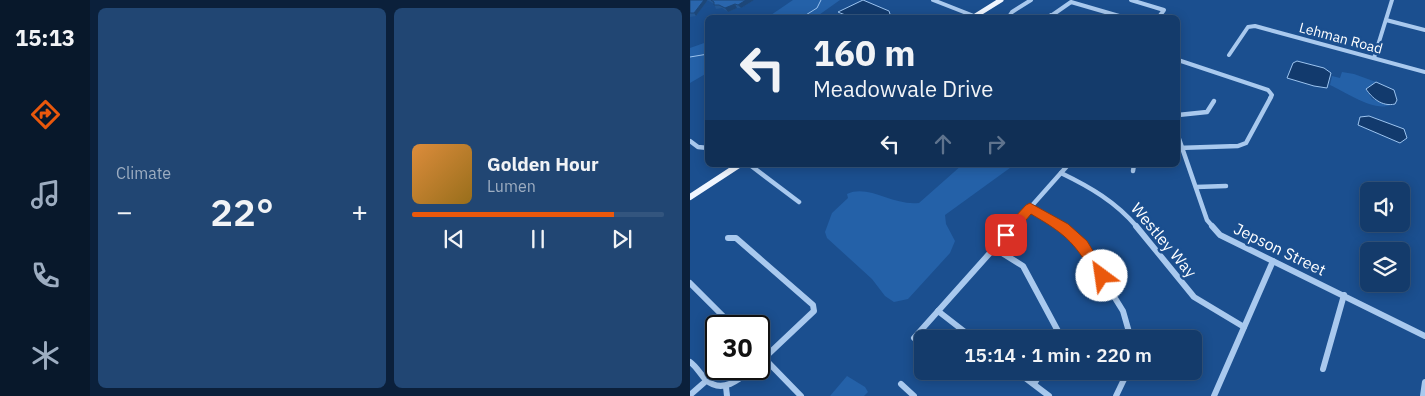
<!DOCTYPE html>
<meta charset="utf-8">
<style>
body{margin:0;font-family:"IBM Plex Sans",sans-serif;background:#214673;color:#f1f3f6;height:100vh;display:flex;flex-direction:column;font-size:19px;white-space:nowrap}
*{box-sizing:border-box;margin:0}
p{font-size:16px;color:#9dadc1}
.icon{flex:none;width:28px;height:28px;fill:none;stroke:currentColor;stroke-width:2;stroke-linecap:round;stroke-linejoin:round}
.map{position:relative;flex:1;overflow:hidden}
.panel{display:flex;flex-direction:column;gap:8px;padding:8px;background:#0b203b;width:600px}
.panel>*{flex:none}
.hud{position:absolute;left:15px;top:15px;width:475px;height:152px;border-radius:8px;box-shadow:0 2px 12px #0003,0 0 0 1px #33557e;background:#143b6b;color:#f1f3f6;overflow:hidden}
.buttons{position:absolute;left:670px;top:182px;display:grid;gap:10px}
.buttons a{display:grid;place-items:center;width:50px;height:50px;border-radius:8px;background:#143b6b;box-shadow:0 2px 12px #0003,0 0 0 1px #33557e;font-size:25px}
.speed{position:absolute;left:15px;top:315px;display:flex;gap:10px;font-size:25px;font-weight:700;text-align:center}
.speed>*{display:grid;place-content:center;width:65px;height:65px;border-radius:50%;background:#143b6b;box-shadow:0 2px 12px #0003,0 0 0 1px #33557e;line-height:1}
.speed .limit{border:2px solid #111;border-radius:8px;background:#fff;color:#111}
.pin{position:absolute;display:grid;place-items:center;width:42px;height:42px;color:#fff;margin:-21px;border-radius:10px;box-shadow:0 2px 8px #0006}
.me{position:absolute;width:55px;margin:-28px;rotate:329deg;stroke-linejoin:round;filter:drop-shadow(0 0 4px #0008)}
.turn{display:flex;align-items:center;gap:18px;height:105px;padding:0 25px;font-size:22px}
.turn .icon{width:65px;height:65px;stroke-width:2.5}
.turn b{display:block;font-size:35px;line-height:42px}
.lanes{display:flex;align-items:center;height:48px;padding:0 25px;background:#0003;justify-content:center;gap:25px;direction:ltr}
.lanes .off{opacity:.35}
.big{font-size:38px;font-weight:600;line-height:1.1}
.panel .widget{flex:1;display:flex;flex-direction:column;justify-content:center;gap:8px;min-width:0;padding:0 18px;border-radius:8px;background:#214673}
.song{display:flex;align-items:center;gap:15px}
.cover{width:60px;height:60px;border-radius:8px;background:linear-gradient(135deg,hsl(30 70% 55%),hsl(40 70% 35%))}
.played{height:5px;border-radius:2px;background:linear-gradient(90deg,#ea580c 80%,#33557e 80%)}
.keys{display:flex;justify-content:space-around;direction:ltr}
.heat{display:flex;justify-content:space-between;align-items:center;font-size:28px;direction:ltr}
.panel .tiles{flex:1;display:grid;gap:8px;grid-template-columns:repeat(2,1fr)}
.trip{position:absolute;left:224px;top:330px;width:288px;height:50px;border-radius:8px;background:#143b6b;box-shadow:0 2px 12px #0003,0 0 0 1px #33557e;font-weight:600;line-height:50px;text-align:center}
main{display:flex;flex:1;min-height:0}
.tab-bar{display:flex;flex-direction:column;width:90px;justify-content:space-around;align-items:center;background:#08182b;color:#9dadc1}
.tab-bar .icon{width:35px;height:35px}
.tab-bar .current{color:#ea580c}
.tab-bar b{font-size:22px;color:#f1f3f6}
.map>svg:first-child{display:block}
.green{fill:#2461a8}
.water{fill:#123a6d;stroke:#9cc4f0}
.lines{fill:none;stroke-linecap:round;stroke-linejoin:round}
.stream{stroke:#9cc4f0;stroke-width:1}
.minor-far2{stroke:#a9c9ee;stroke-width:4}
.minor-far1{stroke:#a9c9ee;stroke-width:4.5}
.minor{stroke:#a9c9ee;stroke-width:6}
.major-far1{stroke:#f0f6ff;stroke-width:5}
.major{stroke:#f0f6ff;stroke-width:6}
.wall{fill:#245895}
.shaded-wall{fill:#1d4779}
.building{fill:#2a66ad;stroke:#1d4779}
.route{fill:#ea580c;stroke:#983908}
.labels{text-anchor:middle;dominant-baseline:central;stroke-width:5;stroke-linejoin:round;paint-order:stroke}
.far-street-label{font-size:14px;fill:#fff;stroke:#1b4f8f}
.street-label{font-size:16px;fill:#fff;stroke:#1b4f8f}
</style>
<main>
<nav class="tab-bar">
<b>15:13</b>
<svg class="icon current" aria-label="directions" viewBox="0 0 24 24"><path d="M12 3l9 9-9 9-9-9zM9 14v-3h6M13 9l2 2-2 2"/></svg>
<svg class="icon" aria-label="music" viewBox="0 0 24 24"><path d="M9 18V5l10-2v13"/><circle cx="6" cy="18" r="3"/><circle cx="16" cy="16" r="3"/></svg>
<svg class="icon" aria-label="phone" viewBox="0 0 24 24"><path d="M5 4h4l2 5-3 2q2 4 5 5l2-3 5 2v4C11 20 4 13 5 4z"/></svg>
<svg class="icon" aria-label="climate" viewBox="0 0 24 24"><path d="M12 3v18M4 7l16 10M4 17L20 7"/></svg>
</nav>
<section class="panel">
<div class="tiles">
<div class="widget"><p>Climate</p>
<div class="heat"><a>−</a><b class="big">22°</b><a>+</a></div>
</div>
<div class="widget">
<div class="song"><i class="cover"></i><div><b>Golden Hour</b><p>Lumen</p></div></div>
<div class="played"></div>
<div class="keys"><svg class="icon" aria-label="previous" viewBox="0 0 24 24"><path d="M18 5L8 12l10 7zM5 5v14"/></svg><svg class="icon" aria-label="pause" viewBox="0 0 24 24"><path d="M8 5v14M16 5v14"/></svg><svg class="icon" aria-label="next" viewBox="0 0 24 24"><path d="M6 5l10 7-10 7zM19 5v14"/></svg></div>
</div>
</div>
</section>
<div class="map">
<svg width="735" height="396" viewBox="0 0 735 396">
<rect width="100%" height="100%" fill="#1b4f8f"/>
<g class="green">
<path d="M103 0H150L126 17H78Z"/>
<path d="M17 42V73L0 83V48Z"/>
<path d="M652 72 664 74 686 82 676 89 682 99 700 105C684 112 656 92 640 85L642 76 650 78Z"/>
<path d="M272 165H324L255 215 256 224 265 241 260 253 218 299 204 302 195 296 182 279 137 238 135 232 142 213 158 198 157 194C179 184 202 206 229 203Z"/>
<path d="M157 376 175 387 178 392 174 396H140Z"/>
</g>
<g class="water">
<path d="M173 0 199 11 200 14C185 22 163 19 148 12Z"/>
<path d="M607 61 634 68 641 73 637 88 624 86 597 78 603 63Z"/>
<path d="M686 82 704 90 707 100 705 104C692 107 682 98 676 89Z"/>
<path d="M679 116 714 129 717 138 710 143 668 125 670 117Z"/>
</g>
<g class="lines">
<g class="stream">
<path d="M111 18 127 8 131 0"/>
<path d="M0 57 18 54"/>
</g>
<g class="minor-far2">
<path d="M243 0 284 16"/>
<path d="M441 0 474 10 468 18"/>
<path d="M361 15 369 18"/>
<path d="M323 18 320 15 322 12 341 0"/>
<path d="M358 18 381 2 436 18"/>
<path d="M696 20 735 30"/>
<path d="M539 55 558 27 565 26 735 72"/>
<path d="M684 58 702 0"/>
<path d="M488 60 578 90 582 95 580 98"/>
</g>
<g class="minor-far1">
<path d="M488 115 517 112 524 101"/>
<path d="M488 136 517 220 523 227"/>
<path d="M0 141 8 147 18 148"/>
<path d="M488 148 548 146 556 143 581 97"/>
<path d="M60 165 109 202"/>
<path d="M443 171 444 165"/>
<path d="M371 173C400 187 426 202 447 227"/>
<path d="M506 187 536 186"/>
<path d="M340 208 374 227"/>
<path d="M323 227 378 165"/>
</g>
<g class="minor">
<path d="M372 226 392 245 433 311 441 339"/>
<path d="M446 226 504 297 554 327"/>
<path d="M522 226 530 235 735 336"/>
<path d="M38 238H46L123 305 124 311 69 363"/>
<path d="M304 248 333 266 369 333V339"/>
<path d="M0 283 43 326"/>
<path d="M248 311 284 339"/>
<path d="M224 338 324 226"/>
<path d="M69 353 111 396"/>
<path d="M0 362C7 367 10 374 16 380 32 394 49 380 62 369"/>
<path d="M633 369 654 295"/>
<path d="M326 371 359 396"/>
<path d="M211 384 224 396"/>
<path d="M344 384 352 371"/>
<path d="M36 387 37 396"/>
<path d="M0 395 16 381"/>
<path d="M426 396 438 371"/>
<path d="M524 396 583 261"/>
<path d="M733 396 735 382"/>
</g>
<path class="major-far1" d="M282 18 311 0"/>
<path class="major" d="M0 197 49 165"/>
</g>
<path class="wall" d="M0 0H64L51 8H47L38 12 32 8 26 9 24 4 17 0V1L6 16 0 17Z"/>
<g class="shaded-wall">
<path d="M14 0H17V1L6 16 4 13Z"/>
<path d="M56 0H64L51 8 48 5Z"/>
<path d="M45 4 47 8 38 12 35 8Z"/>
</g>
<g class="building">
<path d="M0 0H14L4 13H0Z"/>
<path d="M21 0H56L48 5 45 4 35 8 29 5H24V2Z"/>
</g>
<path class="route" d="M340 203 378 224 397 241 416 272 418 276 416 280 412 282 407 280C385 244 379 236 341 214L321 238H312L310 235 312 231 336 205Z"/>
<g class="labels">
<g class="far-street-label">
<text transform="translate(651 38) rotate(15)">Lehman Road</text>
</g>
<g class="street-label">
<text transform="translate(474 240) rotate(50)">Westley Way</text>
<text transform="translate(590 249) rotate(26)">Jepson Street</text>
</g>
</g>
</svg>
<div class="buttons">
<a><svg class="icon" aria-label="sound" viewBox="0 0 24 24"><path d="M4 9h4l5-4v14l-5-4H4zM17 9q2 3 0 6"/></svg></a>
<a><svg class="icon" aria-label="layers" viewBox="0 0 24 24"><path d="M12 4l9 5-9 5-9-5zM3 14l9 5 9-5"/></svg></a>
</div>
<div class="speed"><div class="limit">30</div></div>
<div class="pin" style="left:316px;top:235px;background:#d93025"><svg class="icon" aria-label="arrive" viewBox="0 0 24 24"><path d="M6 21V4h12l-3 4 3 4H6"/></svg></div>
<svg class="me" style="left:412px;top:276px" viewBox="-20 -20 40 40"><circle r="19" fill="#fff"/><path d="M0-13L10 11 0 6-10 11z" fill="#ea580c"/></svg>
<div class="trip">15:14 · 1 min · 220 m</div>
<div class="hud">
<div class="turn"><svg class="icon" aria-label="left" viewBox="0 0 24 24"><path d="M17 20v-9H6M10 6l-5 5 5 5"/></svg><div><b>160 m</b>Meadowvale Drive</div></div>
<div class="lanes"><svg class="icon" aria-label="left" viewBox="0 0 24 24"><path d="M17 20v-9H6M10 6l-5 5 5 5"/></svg><svg class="icon off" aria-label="ahead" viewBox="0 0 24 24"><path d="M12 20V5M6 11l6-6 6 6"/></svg><svg class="icon off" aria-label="right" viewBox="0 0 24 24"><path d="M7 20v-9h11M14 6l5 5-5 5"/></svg></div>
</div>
</div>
</main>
